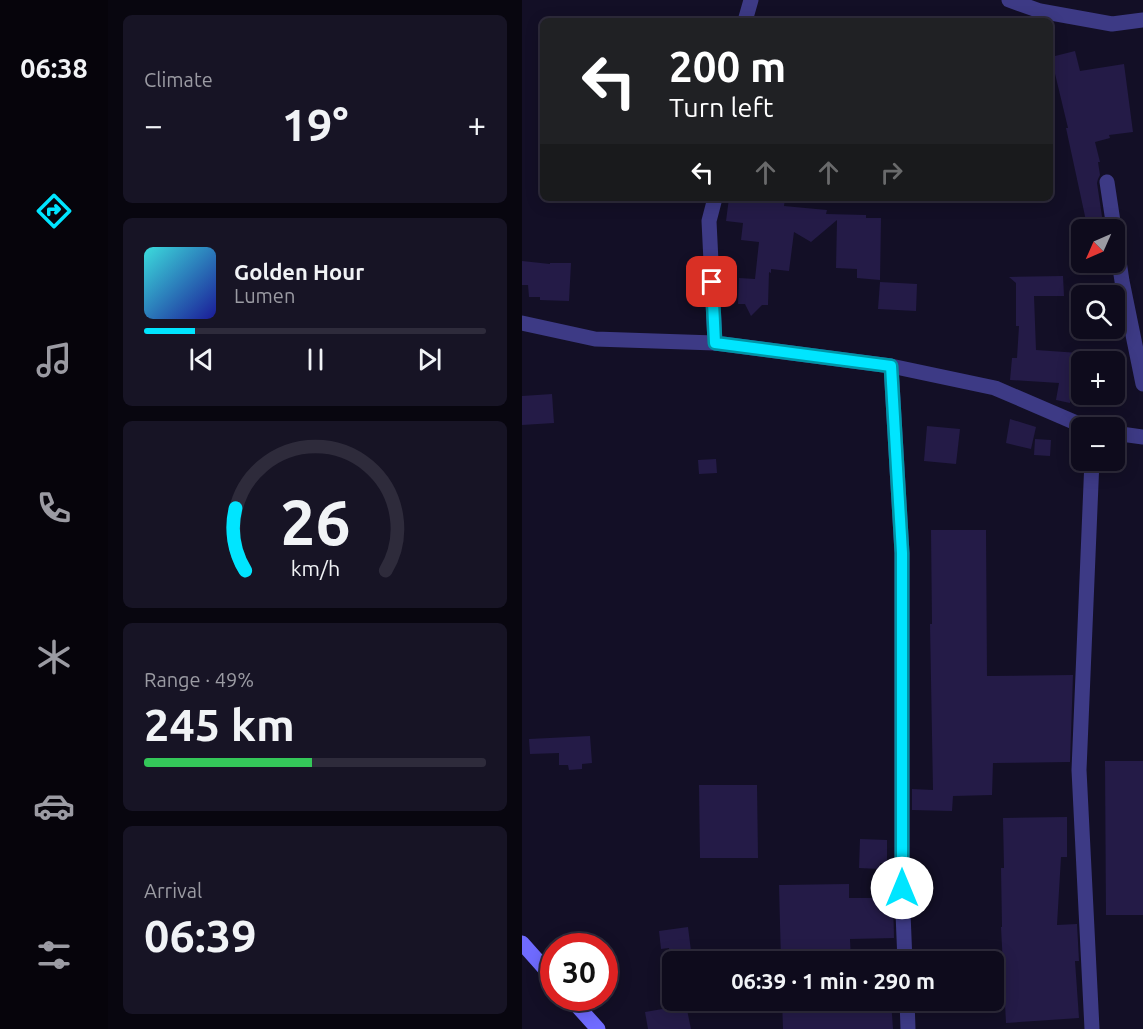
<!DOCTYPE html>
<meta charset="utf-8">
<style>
body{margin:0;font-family:Ubuntu,sans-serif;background:#171425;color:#f1f3f6;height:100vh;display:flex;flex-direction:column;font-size:22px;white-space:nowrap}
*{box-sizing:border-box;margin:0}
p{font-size:20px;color:#9b9ba3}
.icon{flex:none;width:33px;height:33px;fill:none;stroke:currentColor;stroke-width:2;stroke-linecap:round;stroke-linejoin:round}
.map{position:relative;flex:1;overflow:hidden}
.panel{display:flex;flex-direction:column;gap:15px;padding:15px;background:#08060f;width:414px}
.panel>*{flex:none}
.hud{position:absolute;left:18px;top:18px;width:513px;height:183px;border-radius:9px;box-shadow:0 3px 15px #0003,0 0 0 2px #2e2b3b;background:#202124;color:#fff;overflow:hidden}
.needle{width:39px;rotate:225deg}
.fabs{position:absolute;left:549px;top:219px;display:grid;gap:12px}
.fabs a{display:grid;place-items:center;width:54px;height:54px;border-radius:9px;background:#0e0b1c;box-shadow:0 3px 15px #0003,0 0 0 2px #2e2b3b;font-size:30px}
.speed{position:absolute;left:18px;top:933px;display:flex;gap:12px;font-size:30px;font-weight:700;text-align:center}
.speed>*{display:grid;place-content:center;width:78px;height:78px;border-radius:50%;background:#0e0b1c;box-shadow:0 3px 15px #0003,0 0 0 2px #2e2b3b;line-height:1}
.speed .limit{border:9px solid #d22;background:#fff;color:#111}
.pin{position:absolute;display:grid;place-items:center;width:51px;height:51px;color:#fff;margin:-26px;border-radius:12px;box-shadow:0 3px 9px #0006}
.me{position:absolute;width:66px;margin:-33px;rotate:0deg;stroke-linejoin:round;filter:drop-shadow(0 0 4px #0008)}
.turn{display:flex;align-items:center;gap:21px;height:126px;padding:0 30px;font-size:27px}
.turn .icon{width:78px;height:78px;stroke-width:2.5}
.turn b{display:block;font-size:42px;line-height:51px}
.lanes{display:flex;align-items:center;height:57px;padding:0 30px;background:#0003;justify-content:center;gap:30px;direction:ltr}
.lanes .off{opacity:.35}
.big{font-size:45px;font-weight:600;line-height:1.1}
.panel .widget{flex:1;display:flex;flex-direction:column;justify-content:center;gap:9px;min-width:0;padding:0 21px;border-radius:9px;background:#171425}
.panel .dial{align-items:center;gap:0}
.dial svg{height:156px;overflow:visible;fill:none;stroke:#2e2b3b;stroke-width:7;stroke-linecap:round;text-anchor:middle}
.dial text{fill:#f1f3f6;stroke:none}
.song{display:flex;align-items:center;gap:18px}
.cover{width:72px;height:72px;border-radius:9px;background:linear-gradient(135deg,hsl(180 70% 55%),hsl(240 70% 35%))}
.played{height:6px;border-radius:3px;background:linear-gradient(90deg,#00e5ff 15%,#2e2b3b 15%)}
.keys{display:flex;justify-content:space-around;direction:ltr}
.heat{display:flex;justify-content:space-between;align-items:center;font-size:33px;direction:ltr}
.charge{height:9px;border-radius:4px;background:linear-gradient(90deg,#34c759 49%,#2e2b3b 0)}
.trip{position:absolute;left:140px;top:951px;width:342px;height:60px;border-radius:9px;background:#0e0b1c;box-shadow:0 3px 15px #0003,0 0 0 2px #2e2b3b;font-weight:600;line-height:60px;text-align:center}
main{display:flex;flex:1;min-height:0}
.menu{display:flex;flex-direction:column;width:108px;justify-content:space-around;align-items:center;background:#06040b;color:#9b9ba3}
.menu .icon{width:42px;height:42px}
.menu .current{color:#00e5ff}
.menu b{font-size:27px;color:#f1f3f6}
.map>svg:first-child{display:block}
.building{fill:#241b47}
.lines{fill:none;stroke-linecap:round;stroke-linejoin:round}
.minor{stroke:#3d3a85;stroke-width:15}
.secondary{stroke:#6f6bff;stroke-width:15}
.route-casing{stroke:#0095a6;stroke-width:15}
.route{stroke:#00e5ff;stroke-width:10}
</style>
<main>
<nav class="menu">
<b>06:38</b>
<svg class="icon current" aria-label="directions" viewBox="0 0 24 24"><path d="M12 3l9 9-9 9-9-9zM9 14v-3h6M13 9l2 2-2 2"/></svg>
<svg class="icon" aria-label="music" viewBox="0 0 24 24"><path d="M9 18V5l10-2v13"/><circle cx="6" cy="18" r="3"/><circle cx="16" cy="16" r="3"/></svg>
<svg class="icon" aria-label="phone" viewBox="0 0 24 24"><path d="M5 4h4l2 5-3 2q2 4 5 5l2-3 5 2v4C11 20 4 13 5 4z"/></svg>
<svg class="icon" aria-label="climate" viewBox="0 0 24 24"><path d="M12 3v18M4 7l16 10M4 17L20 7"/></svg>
<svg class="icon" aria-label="car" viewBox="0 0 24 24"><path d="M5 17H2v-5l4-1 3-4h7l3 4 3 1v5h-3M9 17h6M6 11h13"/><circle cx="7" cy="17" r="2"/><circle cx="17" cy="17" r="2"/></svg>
<svg class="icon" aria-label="filters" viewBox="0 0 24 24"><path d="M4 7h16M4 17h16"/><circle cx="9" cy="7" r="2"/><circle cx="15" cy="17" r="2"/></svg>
</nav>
<section class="panel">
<div class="widget"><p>Climate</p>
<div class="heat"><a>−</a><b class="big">19°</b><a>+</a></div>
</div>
<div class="widget">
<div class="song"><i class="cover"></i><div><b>Golden Hour</b><p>Lumen</p></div></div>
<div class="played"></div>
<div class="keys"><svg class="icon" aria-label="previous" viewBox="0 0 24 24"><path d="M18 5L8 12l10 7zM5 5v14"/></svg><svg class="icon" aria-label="pause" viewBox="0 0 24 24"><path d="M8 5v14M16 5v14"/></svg><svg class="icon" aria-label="next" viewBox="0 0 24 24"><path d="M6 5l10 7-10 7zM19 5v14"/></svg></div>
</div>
<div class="widget dial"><svg viewBox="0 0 100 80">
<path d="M14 69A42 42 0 1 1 86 69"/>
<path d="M14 69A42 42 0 0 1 9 37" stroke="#00e5ff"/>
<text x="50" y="56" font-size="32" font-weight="700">26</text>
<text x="50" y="72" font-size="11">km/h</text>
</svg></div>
<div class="widget"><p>Range · 49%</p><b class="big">245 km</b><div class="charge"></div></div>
<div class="widget"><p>Arrival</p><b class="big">06:39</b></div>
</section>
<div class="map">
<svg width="621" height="1029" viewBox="0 0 621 1029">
<rect width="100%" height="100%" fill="#130f26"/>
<g class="building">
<path d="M553 51 558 71 602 64 611 132 587 135 588 138 573 142 578 162H576L578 175 576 179 575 183 582 230H566L544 128H546L529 57Z"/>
<path d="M207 198H263L262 206 305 210 304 214 344 215V218H359L358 280 335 278V269L314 268 315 220 289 242 272 232 267 271 249 269V273L247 272 246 305H240L229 316 223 304H216L217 278 233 279 237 242 219 240 221 223 204 221Z"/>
<path d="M0 261 28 264V263H49L47 301 18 300V297H7L6 285H0Z"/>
<path d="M541 276 542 296H512L514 350 557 353 555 384H552L548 403 534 400 537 383 488 380 490 358H495L497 326H494V283L487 277Z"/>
<path d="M358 282 395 284 394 311 356 309Z"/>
<path d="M30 394 32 423 0 425V396Z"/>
<path d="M488 419 514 427 509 449 484 443Z"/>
<path d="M405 426 438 429 434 464 402 461Z"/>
<path d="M513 439 529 440 528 456 512 455Z"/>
<path d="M194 459 195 473 177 474 176 460Z"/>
<path d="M409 530H464L465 676 551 675 548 762 471 763 470 795 431 796 430 811 390 810V789L411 790 408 624H410Z"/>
<path d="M68 736 70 763 60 764V769L47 770 46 765H37V753L8 754 7 739Z"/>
<path d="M583 761H621V915H584Z"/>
<path d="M177 785H235L236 858H178Z"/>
<path d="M545 817V857H539L535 925 555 924 557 961H553L557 1018 484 1023 479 927H480L479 868H482L481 818Z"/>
<path d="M338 839 365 840V863H358V869L337 868Z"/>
<path d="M327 884V898H371L372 938 328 939 329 962H259L257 885Z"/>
<path d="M166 927 170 959 149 962 147 948 139 949 137 931Z"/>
<path d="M260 1000H369L371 1029H261Z"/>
<path d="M164 1005 169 1029H126L123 1012Z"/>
</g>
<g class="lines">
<g class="minor">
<path d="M487 0 518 11 590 24 621 20"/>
<path d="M223 21 229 0"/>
<path d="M585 182 600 281 621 384"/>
<path d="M193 198 187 221 193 343"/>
<path d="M0 323 73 339 193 343 369 366 473 388 566 428"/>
<path d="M369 366 380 553V888L383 962"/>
<path d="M592 433 621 437"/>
<path d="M385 1000 386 1029"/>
<path d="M570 1029 557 770 570 460"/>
</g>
<g class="secondary">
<path d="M0 943 32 979"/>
<path d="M48 998 76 1029"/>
</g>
</g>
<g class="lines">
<g class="route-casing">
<path id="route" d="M190 282 193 343 369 366 380 553V888"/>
</g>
<use href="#route" class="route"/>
</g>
</svg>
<div class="fabs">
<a><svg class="needle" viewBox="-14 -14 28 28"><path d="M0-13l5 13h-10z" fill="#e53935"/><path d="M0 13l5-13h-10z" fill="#9b9ba3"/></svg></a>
<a><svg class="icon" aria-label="search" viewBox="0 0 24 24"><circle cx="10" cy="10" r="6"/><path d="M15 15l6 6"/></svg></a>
<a>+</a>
<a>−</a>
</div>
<div class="speed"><div class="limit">30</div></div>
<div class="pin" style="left:190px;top:282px;background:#d93025"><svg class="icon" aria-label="arrive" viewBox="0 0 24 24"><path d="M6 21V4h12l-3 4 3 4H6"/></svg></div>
<svg class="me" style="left:380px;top:888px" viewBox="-20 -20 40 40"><circle r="19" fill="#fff"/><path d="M0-13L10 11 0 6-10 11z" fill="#00e5ff"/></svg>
<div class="trip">06:39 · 1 min · 290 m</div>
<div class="hud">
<div class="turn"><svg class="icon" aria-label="left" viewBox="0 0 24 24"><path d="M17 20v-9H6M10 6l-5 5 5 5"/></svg><div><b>200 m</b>Turn left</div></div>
<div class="lanes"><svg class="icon" aria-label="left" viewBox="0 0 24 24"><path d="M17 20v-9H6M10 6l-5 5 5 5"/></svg><svg class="icon off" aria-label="ahead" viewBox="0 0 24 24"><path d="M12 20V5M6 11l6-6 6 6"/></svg><svg class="icon off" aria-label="ahead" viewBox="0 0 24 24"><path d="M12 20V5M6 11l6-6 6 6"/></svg><svg class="icon off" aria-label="right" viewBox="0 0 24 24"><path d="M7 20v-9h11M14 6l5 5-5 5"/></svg></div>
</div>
</div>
</main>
